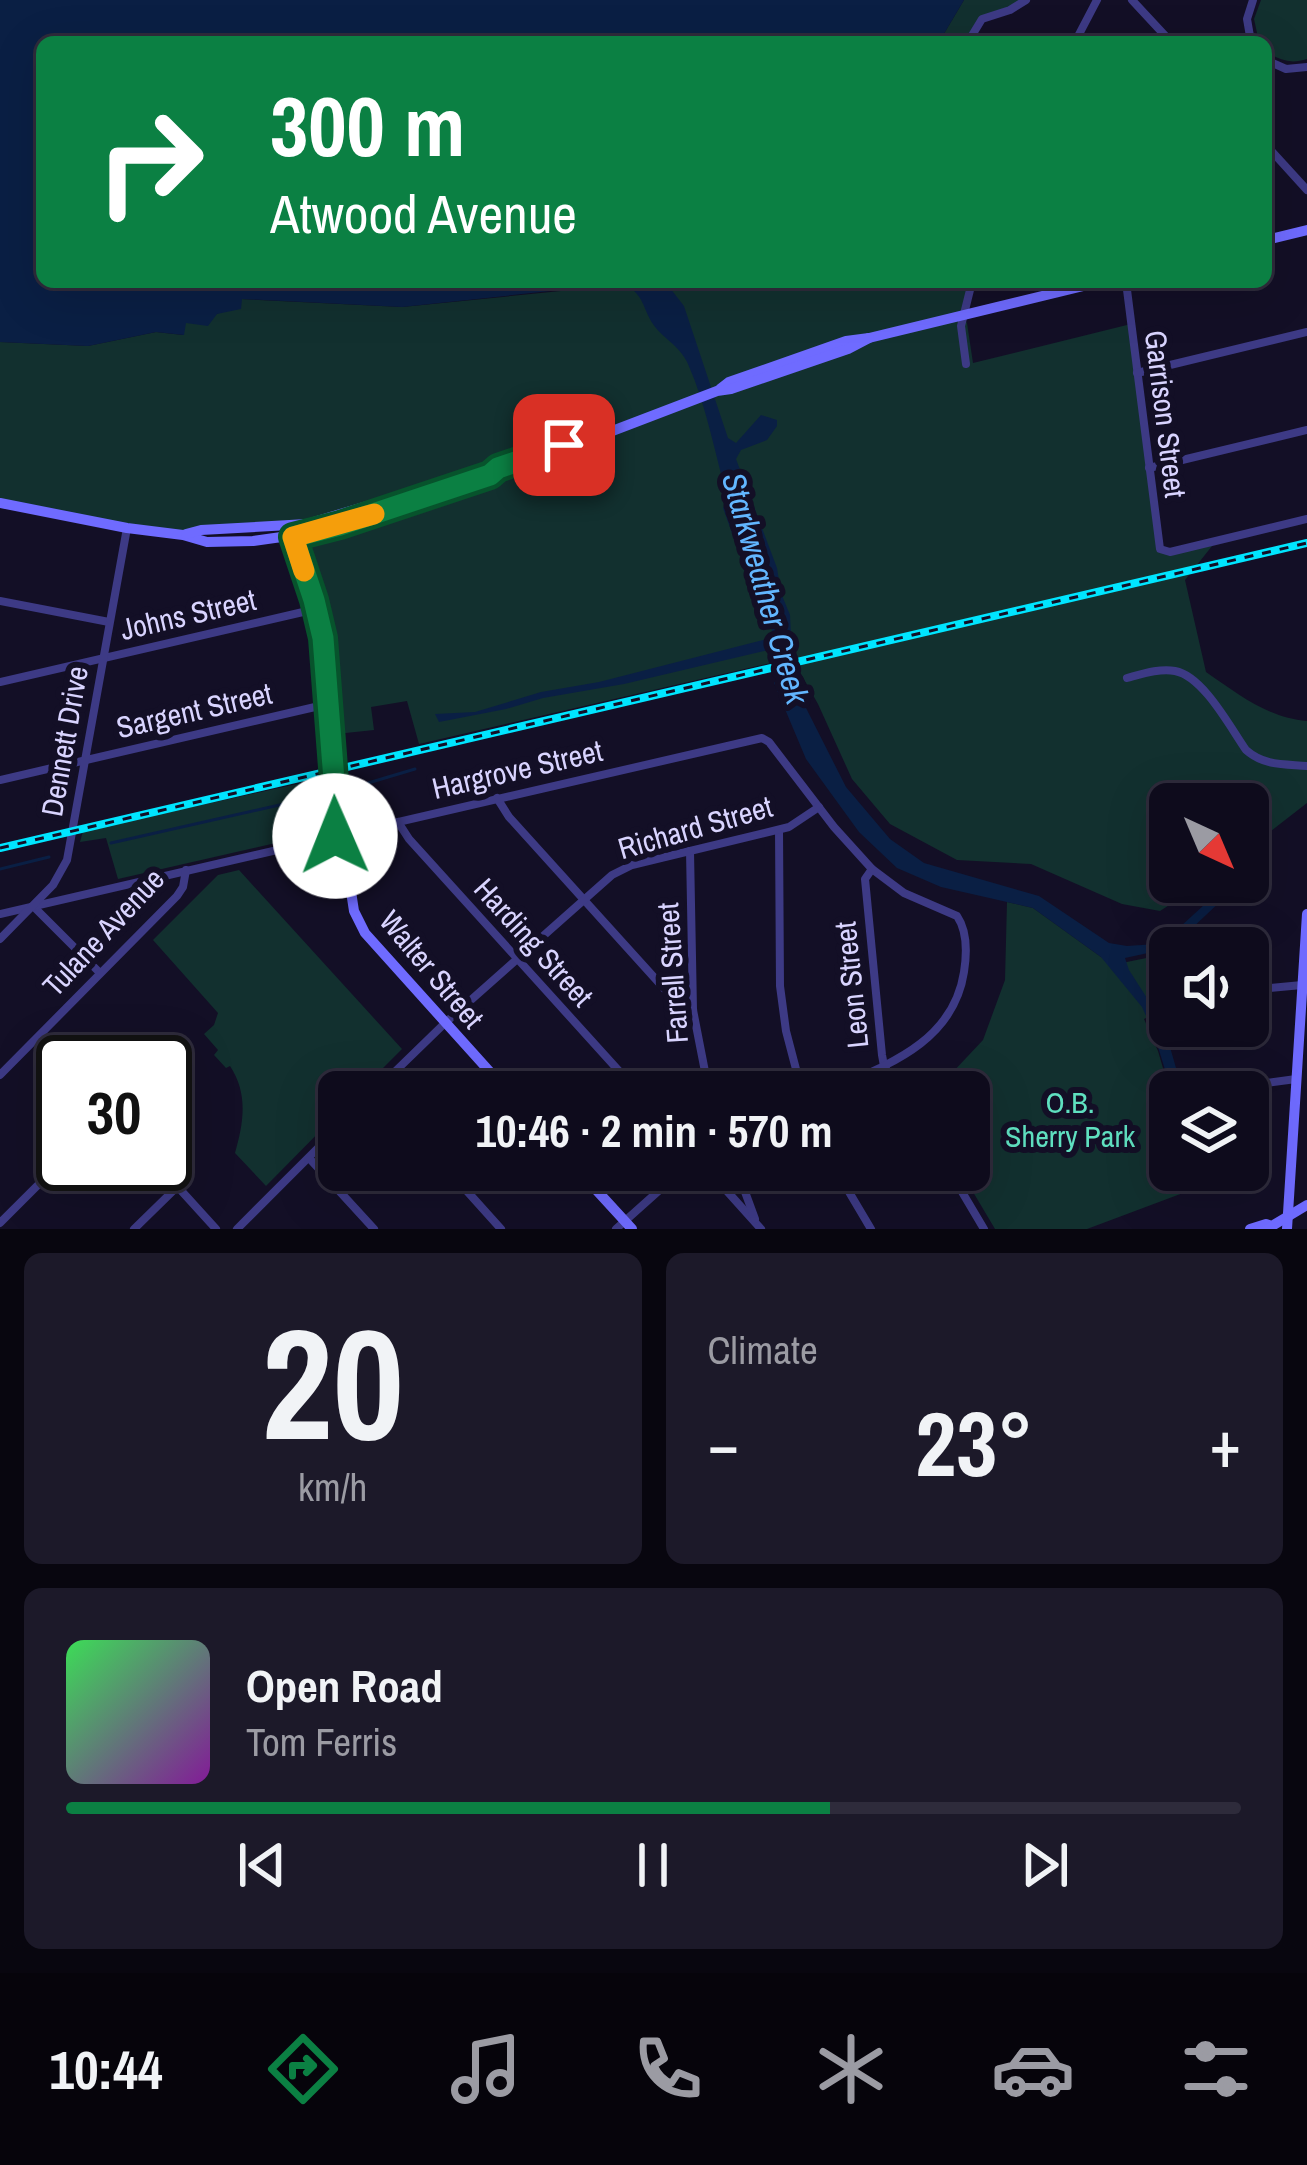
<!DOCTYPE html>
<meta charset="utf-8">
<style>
body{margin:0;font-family:"Archivo Narrow",sans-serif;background:#1c1929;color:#f1f3f6;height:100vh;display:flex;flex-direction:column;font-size:45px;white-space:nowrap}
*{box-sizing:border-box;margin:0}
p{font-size:39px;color:#9b9ba3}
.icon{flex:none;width:66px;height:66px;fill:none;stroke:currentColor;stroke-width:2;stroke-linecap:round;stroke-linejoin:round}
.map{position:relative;height:1229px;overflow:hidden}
.panel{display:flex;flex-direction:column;gap:24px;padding:24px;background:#08060f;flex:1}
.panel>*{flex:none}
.guide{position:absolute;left:36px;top:36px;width:1236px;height:252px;border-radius:18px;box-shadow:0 12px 48px #0002,0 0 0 3px #2e2b3b;background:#0b8043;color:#fff;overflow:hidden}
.needle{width:78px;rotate:136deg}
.tools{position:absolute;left:1149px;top:783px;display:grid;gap:24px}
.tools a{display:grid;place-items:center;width:120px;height:120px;border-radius:18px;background:#0e0b1c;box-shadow:0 12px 48px #0002,0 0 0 3px #2e2b3b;font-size:60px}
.speed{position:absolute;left:36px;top:1035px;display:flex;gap:24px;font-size:60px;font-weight:700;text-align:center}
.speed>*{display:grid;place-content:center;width:156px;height:156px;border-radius:50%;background:#0e0b1c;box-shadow:0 12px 48px #0002,0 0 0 3px #2e2b3b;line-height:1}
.speed .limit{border:6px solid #111;border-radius:18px;background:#fff;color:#111}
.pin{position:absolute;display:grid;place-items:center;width:102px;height:102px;color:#fff;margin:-51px;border-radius:24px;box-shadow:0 6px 18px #0006}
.me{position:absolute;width:132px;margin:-66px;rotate:359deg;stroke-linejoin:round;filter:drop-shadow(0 0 9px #0008)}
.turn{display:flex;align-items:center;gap:42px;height:252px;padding:0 36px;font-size:54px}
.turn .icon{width:156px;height:156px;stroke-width:2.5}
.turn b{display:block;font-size:84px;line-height:102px}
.big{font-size:90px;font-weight:700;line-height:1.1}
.panel .widget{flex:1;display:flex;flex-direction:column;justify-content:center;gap:18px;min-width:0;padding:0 42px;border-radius:18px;background:#1c1929}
.panel .dial{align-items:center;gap:0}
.dial b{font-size:156px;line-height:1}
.song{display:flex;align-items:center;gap:36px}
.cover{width:144px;height:144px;border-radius:18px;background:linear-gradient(135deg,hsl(130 70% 55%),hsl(290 70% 35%))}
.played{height:12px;border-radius:6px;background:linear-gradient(90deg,#0b8043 65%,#2e2b3b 65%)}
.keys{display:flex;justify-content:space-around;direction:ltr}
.heat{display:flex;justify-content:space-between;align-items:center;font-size:66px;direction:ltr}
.panel .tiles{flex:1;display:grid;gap:24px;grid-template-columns:1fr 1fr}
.widget:last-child{grid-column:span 2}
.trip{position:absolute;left:318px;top:1071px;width:672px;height:120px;border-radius:18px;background:#0e0b1c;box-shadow:0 12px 48px #0002,0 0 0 3px #2e2b3b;font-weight:700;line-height:120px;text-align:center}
.menu{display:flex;height:192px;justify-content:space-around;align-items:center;background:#06040b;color:#9b9ba3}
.menu .icon{width:84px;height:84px}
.menu .selected{color:#0b8043}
.menu b{font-size:54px;color:#f1f3f6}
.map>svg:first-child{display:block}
.green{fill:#12302f}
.water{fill:#0a1f44}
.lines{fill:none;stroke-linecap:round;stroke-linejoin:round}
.stream{stroke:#0a1f44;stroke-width:3}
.street{stroke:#3d3a85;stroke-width:8}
.secondary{stroke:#6f6bff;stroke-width:10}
.rail-casing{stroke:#00e5ff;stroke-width:8}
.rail{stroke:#130f26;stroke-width:3;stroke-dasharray:9;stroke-linecap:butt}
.route-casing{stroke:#07532c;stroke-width:30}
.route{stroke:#0b8043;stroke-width:21}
.slow{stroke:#f59e0b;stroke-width:21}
.labels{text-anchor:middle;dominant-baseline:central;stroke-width:12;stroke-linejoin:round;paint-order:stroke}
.street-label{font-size:30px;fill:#d9d4ff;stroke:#130f26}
.park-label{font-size:30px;fill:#5fe0c0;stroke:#130f26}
.water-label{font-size:33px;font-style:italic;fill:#62b6ff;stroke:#130f26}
</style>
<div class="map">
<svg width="1307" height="1229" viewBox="0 0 1307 1229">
<rect width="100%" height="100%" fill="#130f26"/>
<g class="green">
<path d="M964 0H1026L982 19 968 42H939Z"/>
<path d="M1261 0H1307V59C1292 64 1279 61 1266 51V42H1259L1254 19Z"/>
<path d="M651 282H972L962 315 967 323 973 363 1131 324 1163 551 1216 541 1185 580 1206 672C1238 694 1268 718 1307 721V803L1248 849V804H1170V882H1205L1160 911 1122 904 1031 864 957 860 890 824 852 779 818 704 792 658 419 744 407 701 371 707 374 730 336 734 328 633 304 554 299 522 183 535 0 503V342L88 346 156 332 183 335 185 323 217 314 241 299 402 307Z"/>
<path d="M329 777 332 825 328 831 118 879 106 838 80 842 83 831Z"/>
<path d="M239 870 402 1049 359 1092H339V1112L266 1186 235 1153C244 1122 248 1093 230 1066L226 1068 214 1055 218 1050 204 1034 214 1025 218 1013 153 940 218 875Z"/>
<path d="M1007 902 1033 908 1101 957 1117 964 1166 954 1170 959V1006L1144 1019 1158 1051 1170 1092V1170H1196L1199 1187 1087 1229H995L960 1170H969V1092H925L951 1074 983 1040 1005 980Z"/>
</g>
<path class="water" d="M0 0H964L939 42H42V282H670V288L684 306 728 438 736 443 761 415 777 420V426L767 440 741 450 736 459 777 568 781 593 790 615 792 658 806 708 846 787 890 839 924 863 1039 896 1109 943 1127 946 1156 944 1168 938 1229 882H1241L1171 948 1125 958 1129 970 1163 1023 1183 1092H1172L1153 1031 1142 1007 1101 957 1033 908 941 887 897 868 859 832 806 759 774 683 779 675 775 662 778 660 773 649 624 684 543 698 506 709 439 722 435 714 475 712 541 692 599 682 771 638 772 630 755 594 738 534 732 533 723 508 728 500C715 455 707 407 688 364 680 345 661 338 651 321 641 302 644 298 625 283L402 307 242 299 241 309 217 314 208 326 186 323 184 335 156 332 88 346 0 342Z"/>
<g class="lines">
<g class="stream">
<path d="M348 789 415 769"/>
<path d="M111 843 324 795"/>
<path d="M0 869 49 857"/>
</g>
<g class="street">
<path d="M1132 0 1171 42"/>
<path d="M968 42 982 19 1010 10 1026 0"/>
<path d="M1075 42 1097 0"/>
<path d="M1251 42 1247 19 1253 0"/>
<path d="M1266 60 1286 69 1307 67"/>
<path d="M1266 145 1307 190"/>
<path d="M1126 282 1160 549 1170 552 1307 519"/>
<path d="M966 364 961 326 972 282"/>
<path d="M1137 373 1307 332"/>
<path d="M1149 468 1307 430"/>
<path d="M0 601 109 622"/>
<path d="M1127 678C1142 674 1160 668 1175 671 1203 676 1230 727 1246 750 1264 766 1284 764 1307 766"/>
<path d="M0 682 316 609"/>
<path d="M0 780 328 704"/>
<path d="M497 798 509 817 670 995 693 1010"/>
<path d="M398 822 409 839 638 1092"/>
<path d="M779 830 780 986 786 1031 802 1092"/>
<path d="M690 851 693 1010 709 1092"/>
<path d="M872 869 865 879 882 1055 884 1066 901 1092"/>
<path d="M34 907 100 973"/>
<path d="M0 914 762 738 769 742 834 827 872 869 904 893 957 916C968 932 967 953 964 972 953 1044 884 1066 826 1092"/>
<path d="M0 939 53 885 67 860 127 528"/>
<path d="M1248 990 1302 985"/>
<path d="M40 1036 64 1062"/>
<path d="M0 1075 177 896 183 887 186 870"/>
<path d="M374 1092 445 1023 612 875 632 865 789 827 819 807"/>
<path d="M1226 1092 1237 1087 1296 1079"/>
<path d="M309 1158 374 1229"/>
<path d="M157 1164 216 1229"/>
<path d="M448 1170 501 1229"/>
<path d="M708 1170 761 1229"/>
<path d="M737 1170 755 1219"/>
<path d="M836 1170 871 1229"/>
<path d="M949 1170 984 1229"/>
<path d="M0 1223 63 1160"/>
<path d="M134 1229 177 1187"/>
<path d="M237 1229 339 1127"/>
<path d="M616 1229 682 1170"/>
</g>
<g class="secondary">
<path d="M1266 240 1307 230"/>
<path d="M720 389 729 382 846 341 869 338 1100 282"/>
<path d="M0 503 127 528 183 535 207 542 253 541 317 532 490 475 498 468 564 445 573 446 717 391 731 389 848 349 869 338"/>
<path d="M291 527 314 600 323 638 336 806C331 822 335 851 345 865"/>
<path d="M186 534 201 530 307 524 494 468"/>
<path d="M346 859 354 911 365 933 508 1092"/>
<path d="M578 1170 632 1229"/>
<path d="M1250 1229 1266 1224 1272 1226 1307 1205"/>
<path d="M1287 1229 1307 914"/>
</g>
<g class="rail-casing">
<path id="rail" d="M0 848 1307 543"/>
</g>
<use href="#rail" class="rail"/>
</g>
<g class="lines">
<g class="route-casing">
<path id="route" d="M335 836 342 834 336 806 323 638 314 600 293 537 340 525 490 475 498 468 564 445"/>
</g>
<use href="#route" class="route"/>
<path class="slow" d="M304 571 293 537 374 514"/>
</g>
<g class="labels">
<g class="street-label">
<text transform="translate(1166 414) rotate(83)">Garrison Street</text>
<text transform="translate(188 614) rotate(-13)">Johns Street</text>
<text transform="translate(194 710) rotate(-13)">Sargent Street</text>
<text transform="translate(64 741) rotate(-80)">Dennett Drive</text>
<text transform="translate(517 769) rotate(-13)">Hargrove Street</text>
<text transform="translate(695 827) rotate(-16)">Richard Street</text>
<text transform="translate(103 932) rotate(-47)">Tulane Avenue</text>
<text transform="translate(534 942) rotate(48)">Harding Street</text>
<text transform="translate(432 969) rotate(50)">Walter Street</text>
<text transform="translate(672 973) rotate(-94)">Farrell Street</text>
<text transform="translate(851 985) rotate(-96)">Leon Street</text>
</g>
<g class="park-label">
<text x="1070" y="1102">O.B.<tspan x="1070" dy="34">Sherry Park</tspan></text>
</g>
<g class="water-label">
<text transform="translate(766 588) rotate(74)">Starkweather Creek</text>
</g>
</g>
</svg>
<div class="tools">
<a><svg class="needle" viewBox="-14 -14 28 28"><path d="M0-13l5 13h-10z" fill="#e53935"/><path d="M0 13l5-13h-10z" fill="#9b9ba3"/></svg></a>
<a><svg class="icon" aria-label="sound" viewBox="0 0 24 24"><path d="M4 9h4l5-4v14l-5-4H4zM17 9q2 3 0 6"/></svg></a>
<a><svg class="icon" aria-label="layers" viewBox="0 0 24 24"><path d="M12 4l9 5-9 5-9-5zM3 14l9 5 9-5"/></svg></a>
</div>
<div class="speed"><div class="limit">30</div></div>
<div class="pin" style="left:564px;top:445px;background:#d93025"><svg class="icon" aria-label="arrive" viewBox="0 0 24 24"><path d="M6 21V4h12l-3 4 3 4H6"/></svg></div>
<svg class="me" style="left:335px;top:836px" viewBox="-20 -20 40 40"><circle r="19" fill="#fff"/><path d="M0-13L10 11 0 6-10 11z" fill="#0b8043"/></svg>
<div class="trip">10:46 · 2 min · 570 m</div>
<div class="guide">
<div class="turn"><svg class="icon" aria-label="right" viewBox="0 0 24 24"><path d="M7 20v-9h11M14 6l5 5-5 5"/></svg><div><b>300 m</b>Atwood Avenue</div></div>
</div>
</div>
<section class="panel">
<div class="tiles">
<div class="widget dial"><b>20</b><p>km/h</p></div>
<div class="widget"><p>Climate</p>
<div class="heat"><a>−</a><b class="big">23°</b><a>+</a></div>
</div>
<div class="widget">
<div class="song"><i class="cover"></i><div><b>Open Road</b><p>Tom Ferris</p></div></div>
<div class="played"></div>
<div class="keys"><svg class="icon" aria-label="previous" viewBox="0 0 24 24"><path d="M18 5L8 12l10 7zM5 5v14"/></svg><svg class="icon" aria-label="pause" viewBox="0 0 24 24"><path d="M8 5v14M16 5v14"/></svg><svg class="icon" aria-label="next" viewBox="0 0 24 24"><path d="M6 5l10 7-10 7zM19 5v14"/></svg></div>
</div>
</div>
</section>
<nav class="menu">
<b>10:44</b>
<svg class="icon selected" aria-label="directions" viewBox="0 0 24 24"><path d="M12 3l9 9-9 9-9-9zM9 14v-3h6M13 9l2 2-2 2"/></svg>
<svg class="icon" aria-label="music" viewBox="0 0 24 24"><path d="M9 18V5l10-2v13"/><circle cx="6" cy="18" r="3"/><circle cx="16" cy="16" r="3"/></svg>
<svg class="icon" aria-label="phone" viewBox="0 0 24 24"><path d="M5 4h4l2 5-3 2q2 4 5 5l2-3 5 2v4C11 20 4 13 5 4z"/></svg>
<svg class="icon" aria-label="climate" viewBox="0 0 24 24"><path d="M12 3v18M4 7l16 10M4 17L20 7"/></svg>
<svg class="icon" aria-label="car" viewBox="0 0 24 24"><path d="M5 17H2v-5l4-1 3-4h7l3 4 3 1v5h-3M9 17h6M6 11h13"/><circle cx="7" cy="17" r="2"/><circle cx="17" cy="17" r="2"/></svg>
<svg class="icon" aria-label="filters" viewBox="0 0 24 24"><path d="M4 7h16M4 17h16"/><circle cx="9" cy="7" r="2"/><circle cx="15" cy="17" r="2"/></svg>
</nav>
